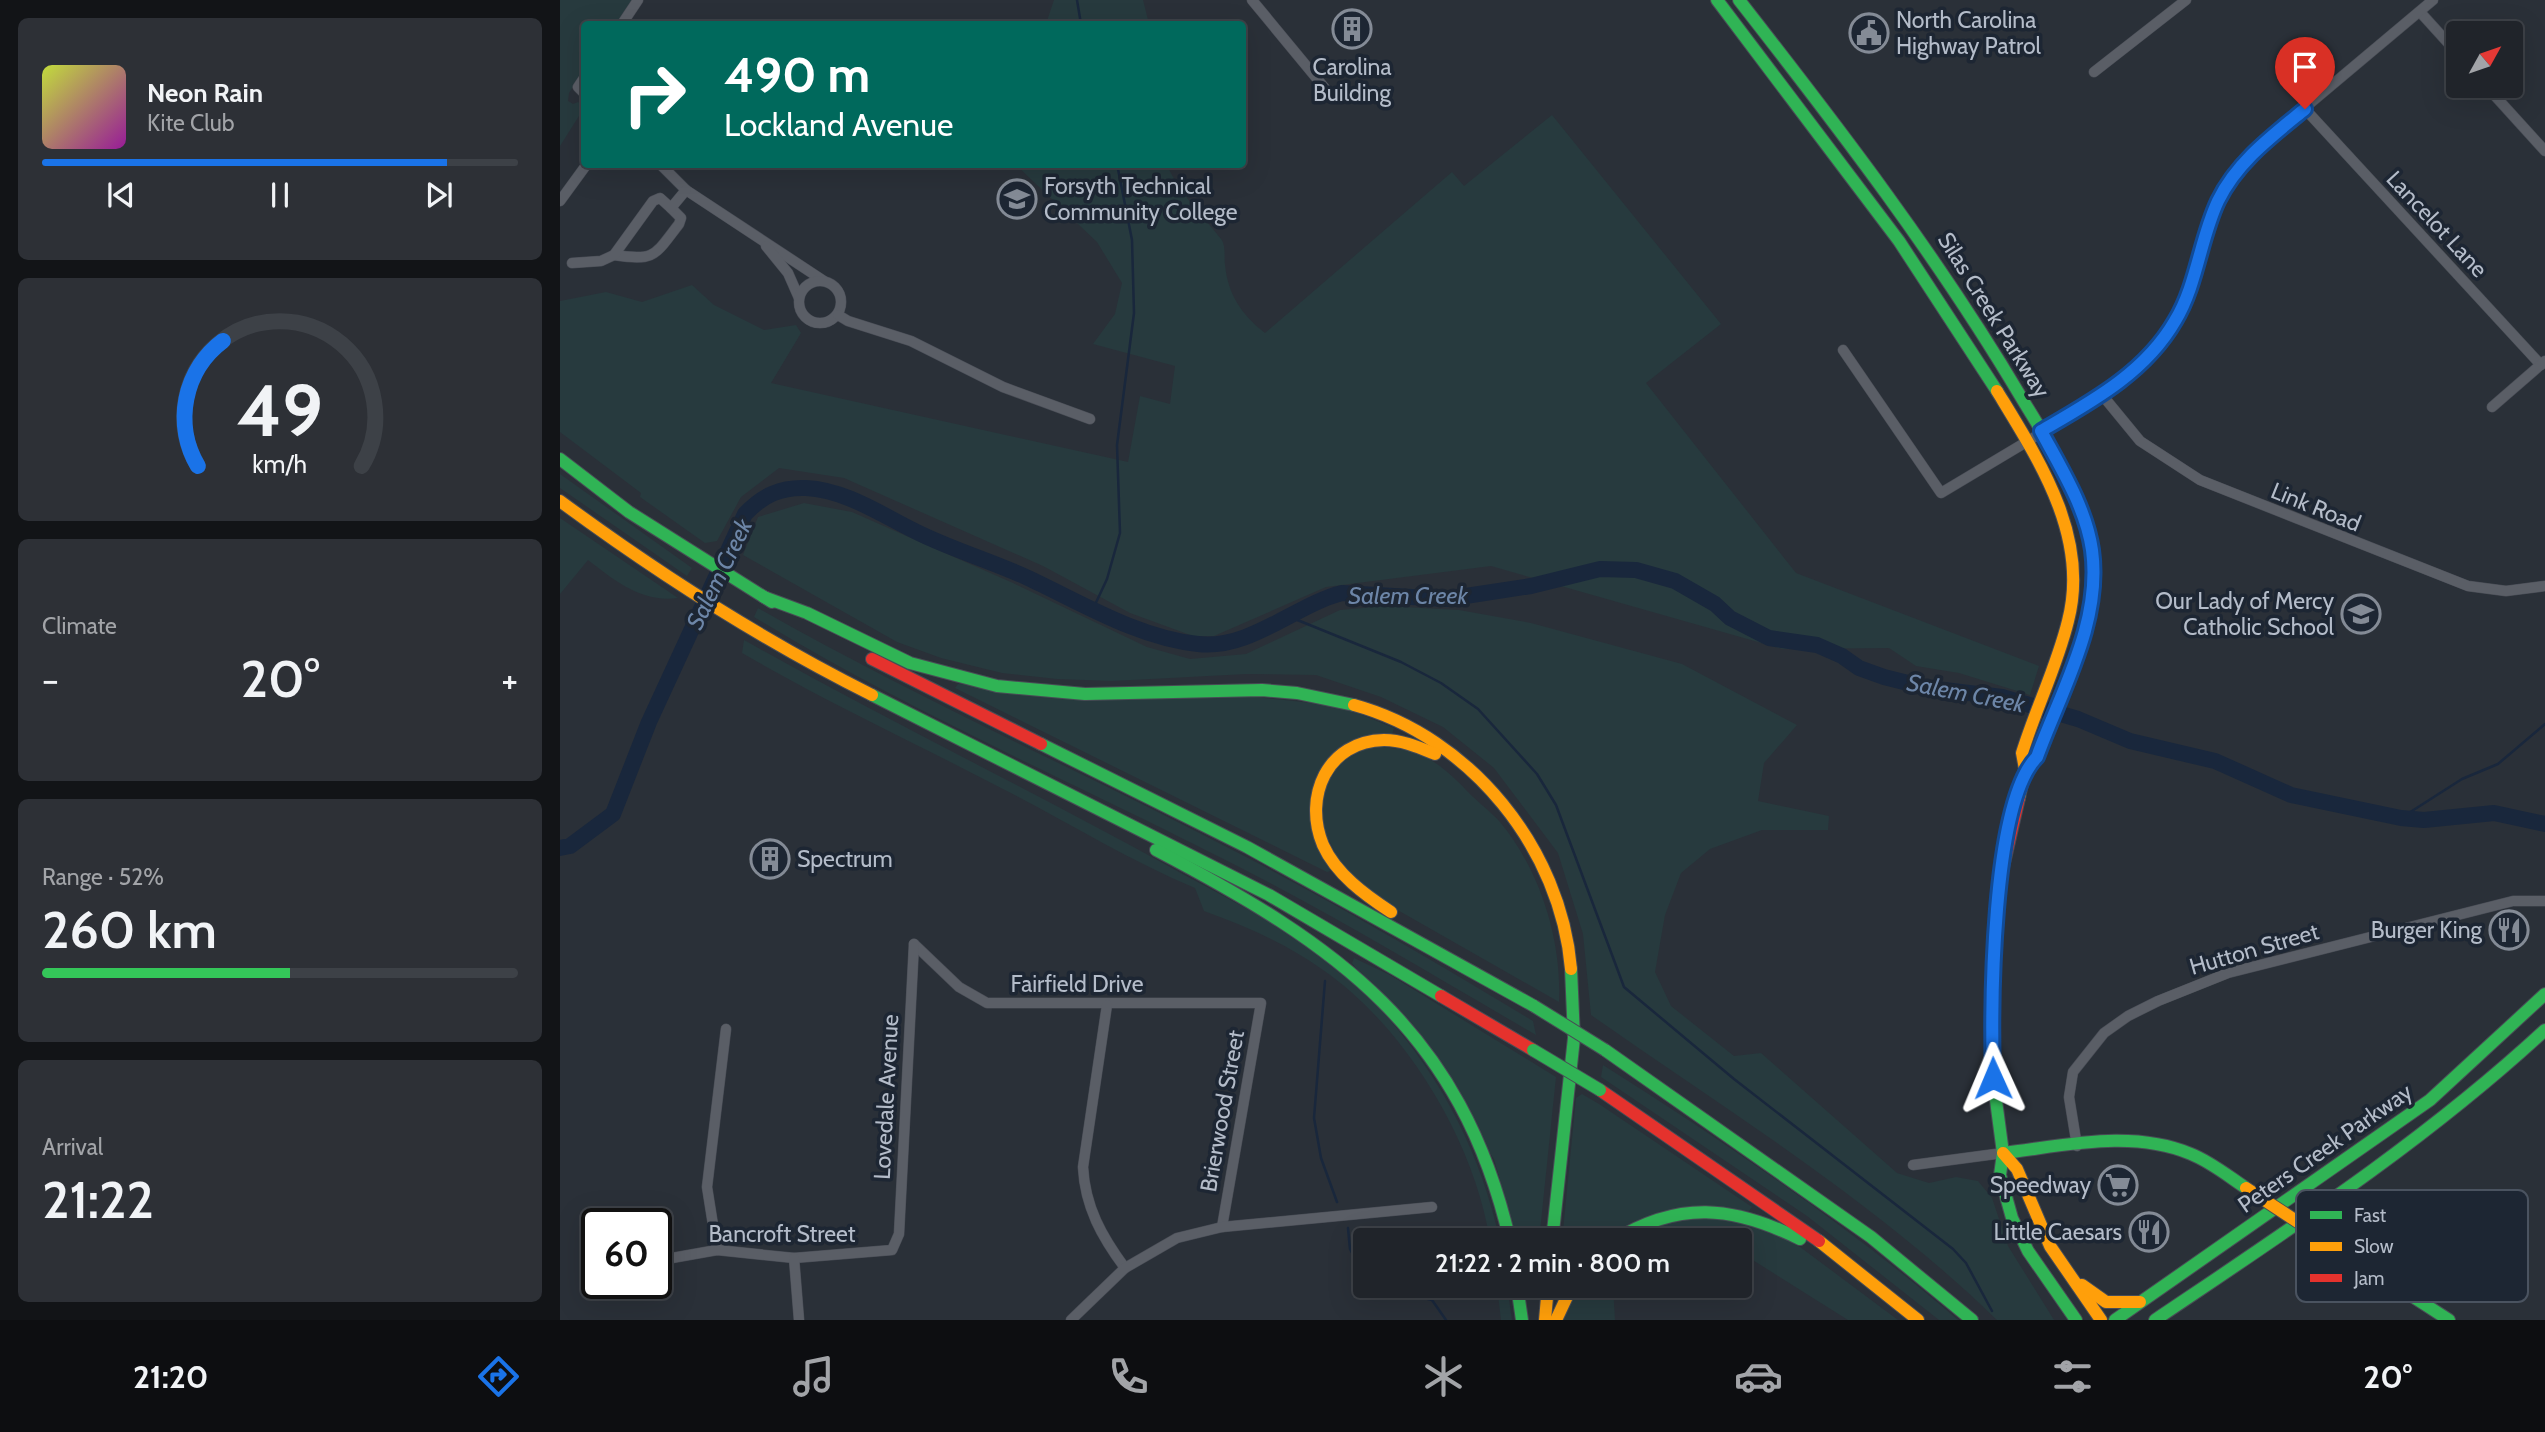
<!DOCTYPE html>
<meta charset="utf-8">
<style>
body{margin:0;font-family:Cabin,sans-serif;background:#2d3036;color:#f1f3f6;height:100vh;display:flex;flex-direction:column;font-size:26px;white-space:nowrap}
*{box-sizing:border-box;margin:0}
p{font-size:23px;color:#a2a4a8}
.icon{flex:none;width:38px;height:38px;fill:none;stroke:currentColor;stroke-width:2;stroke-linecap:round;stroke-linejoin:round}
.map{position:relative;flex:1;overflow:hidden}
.sheet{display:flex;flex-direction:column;gap:18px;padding:18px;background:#121417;width:560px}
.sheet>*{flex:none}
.guide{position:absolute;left:21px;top:21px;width:665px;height:147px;border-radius:7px;box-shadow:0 7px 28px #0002,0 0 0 2px #3d4147;background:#00695c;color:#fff;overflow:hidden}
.needle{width:46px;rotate:50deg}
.tools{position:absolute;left:1886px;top:21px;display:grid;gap:14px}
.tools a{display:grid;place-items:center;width:77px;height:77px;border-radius:7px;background:#20242a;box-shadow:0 7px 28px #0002,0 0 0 2px #3d4147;font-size:35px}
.speed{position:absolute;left:21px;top:1208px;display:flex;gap:14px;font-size:35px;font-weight:700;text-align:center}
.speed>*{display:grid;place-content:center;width:91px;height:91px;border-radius:50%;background:#20242a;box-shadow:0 7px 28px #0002,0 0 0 2px #3d4147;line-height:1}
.speed .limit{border:4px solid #111;border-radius:10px;background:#fff;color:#111}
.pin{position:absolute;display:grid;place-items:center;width:60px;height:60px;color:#fff;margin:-72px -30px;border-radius:50% 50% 50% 0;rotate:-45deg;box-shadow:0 0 7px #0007}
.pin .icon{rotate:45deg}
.me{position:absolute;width:77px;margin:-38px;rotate:359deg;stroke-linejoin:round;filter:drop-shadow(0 0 5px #0008)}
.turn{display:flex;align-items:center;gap:24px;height:147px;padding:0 28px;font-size:32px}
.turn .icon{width:91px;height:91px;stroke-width:2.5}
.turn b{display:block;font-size:49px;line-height:60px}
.big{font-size:52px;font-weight:600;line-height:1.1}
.sheet .widget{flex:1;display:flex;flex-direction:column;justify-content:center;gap:10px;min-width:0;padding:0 24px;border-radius:10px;background:#2d3036}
.sheet .dial{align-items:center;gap:0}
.dial svg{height:182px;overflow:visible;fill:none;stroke:#3d4147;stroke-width:7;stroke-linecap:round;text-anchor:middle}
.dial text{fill:#f1f3f6;stroke:none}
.song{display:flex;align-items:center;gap:21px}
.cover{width:84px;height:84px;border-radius:10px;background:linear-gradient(135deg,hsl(70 70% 55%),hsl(300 70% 35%))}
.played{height:7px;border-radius:4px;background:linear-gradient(90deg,#1a73e8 85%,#3d4147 85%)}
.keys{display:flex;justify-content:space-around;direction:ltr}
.heat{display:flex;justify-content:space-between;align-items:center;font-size:38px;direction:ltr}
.charge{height:10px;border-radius:5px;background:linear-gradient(90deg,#34c759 52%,#3d4147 0)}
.trip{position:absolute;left:793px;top:1228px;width:399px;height:70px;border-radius:7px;background:#20242a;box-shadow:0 7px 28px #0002,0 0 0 2px #3d4147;font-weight:600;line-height:70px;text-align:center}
.tabs{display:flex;height:112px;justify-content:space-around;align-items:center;background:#0d0e11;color:#a2a4a8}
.tabs .icon{width:49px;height:49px}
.tabs .selected{color:#1a73e8}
.tabs b{font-size:32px;color:#f1f3f6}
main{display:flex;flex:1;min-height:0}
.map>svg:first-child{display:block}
.green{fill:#273a3e}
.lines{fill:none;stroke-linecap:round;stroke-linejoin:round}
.stream{stroke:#19273c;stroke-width:2.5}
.river{stroke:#19273c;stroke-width:16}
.street-casing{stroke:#484c55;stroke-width:11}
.fast-casing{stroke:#484c55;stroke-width:14}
.slow-casing{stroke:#484c55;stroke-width:14}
.jam-casing{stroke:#484c55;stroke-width:14}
.street{stroke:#5a5e66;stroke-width:10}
.fast{stroke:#30b455;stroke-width:12}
.slow{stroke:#ff9f0a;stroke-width:12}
.jam{stroke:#e5322d;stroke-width:12}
.fast-bridge-casing{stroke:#484c55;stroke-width:14;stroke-linecap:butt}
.slow-bridge-casing{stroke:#484c55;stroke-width:14;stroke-linecap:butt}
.fast-bridge{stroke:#30b455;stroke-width:12}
.slow-bridge{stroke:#ff9f0a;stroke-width:12}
.route-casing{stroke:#114b97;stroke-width:18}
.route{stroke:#1a73e8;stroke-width:12}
.labels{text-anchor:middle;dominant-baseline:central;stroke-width:7;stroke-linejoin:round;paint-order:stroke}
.poi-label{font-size:23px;fill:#b4bcc9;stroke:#1d2633;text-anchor:end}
.street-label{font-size:23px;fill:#b4bcc9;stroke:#1d2633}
.water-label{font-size:24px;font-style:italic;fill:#6d86a8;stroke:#1d2633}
.key{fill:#1d2633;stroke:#4a5360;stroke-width:2}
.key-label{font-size:19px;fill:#b4bcc9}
</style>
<main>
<section class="sheet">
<div class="widget">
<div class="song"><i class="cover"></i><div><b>Neon Rain</b><p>Kite Club</p></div></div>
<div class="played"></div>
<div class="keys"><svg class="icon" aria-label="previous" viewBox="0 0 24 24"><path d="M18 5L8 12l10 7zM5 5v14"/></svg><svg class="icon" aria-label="pause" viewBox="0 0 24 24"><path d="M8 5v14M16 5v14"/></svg><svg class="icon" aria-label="next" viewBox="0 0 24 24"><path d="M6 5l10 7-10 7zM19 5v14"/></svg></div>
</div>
<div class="widget dial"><svg viewBox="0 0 100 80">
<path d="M14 69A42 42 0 1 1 86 69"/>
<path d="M14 69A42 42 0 0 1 25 14" stroke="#1a73e8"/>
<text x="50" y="56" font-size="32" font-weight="700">49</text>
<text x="50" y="72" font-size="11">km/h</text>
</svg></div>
<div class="widget"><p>Climate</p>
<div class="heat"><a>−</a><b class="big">20°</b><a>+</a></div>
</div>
<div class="widget"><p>Range · 52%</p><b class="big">260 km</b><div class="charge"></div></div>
<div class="widget"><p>Arrival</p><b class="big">21:22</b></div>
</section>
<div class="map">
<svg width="1985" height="1320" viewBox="0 0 1985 1320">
<rect width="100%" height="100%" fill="#2a3038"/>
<g class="green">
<path d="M0 0H73L56 24H24V69L9 93 8 101 13 104 18 102 24 108 0 146Z"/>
<path d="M494 0H583L589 24H486Z"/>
<path d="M992 115 1161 324 1086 383 1236 573 1479 666 1470 695 1399 673 1356 666 1329 648 1223 649 931 566 766 587 654 636H633L570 613 483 566 284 478 219 468 181 497 157 541 145 543 80 497 81 493 0 432V301L46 292 82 302 132 285 154 305 204 330 236 325 241 333 211 383 568 462 580 396 610 404 615 366 533 344 555 314 562 283 537 242 456 165H607C621 196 641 213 661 239 666 245 664 257 665 265 668 295 682 315 705 333L892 172 904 186Z"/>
<path d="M0 474 132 568 127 576 0 488Z"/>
<path d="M244 503 292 512 453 583 587 647 630 659 686 654 780 610 825 606 899 610 971 623 1122 664 1237 725 1204 763 1198 801 1269 816 1268 830H1202L1150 849 1121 873 1105 915 1095 972 1111 1006 1174 1056 1201 1053 1337 1173 1369 1183 1396 1177 1418 1181 1432 1198 1448 1246 1494 1320H1437C1316 1202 1168 1111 1031 1015L1023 934 998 853 934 768 883 727 821 697 756 675 687 674 552 681 497 679 442 673 381 658 337 642 183 555 198 517Z"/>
<path d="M0 518 118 598C82 603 55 581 28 560L0 594Z"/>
<path d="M198 608C358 699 525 773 688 858 785 909 879 964 973 1021L976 1035C888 984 801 931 710 883 539 793 359 718 194 617Z"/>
<path d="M184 640C324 719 469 789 610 867 676 904 752 938 805 993 874 1063 919 1145 940 1241H930C915 1143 846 1027 763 970 727 944 686 926 644 911L635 888C568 860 506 821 441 788 355 743 266 702 182 653Z"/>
<path d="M398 684 676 695 780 706 834 728 832 734 759 776 770 871 767 872 395 688Z"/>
<path d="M811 745C825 748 840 748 854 752 875 759 894 777 909 793 919 803 931 812 940 822 980 870 1002 940 999 1002L820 900 780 863 763 828V792L779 764Z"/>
<path d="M794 958 830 975 996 1077 979 1241H957L934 1159 792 963Z"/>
<path d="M1043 1065C1166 1143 1288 1225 1398 1320H1379L1247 1216 1041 1077Z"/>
<path d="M1022 1094 1039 1104 1192 1207 1188 1212 1151 1206 1047 1241H1002L1016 1098Z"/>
<path d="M1163 1217 1228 1238 1338 1320H1288L1180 1252V1241H1064L1111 1220Z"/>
<path d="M937 1286H947L952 1320H941Z"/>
<path d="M1019 1286H1053L1055 1320H1003Z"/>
</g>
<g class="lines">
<g class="stream">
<path d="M517 0 521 24"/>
<path d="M533 609 547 579 560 533 557 445 574 313 572 240 557 164"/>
<path d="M730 617 841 662 881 683 918 709 977 774 996 805 1064 987 1174 1079 1393 1249 1406 1263 1432 1311"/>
<path d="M1841 818 1902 779 1938 764 1985 724"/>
<path d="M765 981 754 1118 761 1158 777 1202"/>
<path d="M788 1228 790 1249 805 1277"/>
<path d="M818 1286 872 1300 886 1320"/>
</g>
<path class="river" d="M0 848 10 846 53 814 89 722 185 514C203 495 221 487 246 488 288 490 326 518 363 535 397 551 433 562 466 577 520 602 578 638 638 644 690 650 735 605 782 593L886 599 971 586 1040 569 1076 570 1115 581 1155 604 1170 618 1209 638 1257 645 1282 656 1299 668 1324 677 1368 688 1442 697 1518 719 1570 741 1655 761 1731 795 1841 818 1864 820 1934 813 1985 824"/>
<g class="street-casing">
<g id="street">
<path d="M692 0 768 92"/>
<path d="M1860 12 1899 55"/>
<path d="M62 24 78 0"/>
<path d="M1534 72 1626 0"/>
<path d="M24 78 18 87 24 93"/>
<path d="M1926 86 1985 151"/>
<path d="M1745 109 1981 365"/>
<path d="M100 164 126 190 264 281"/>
<path d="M0 201 27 164"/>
<path d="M206 246 228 273 239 298"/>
<path d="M54 255C96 261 94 256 119 224L121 218 111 208"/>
<path d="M12 263 41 261 54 255 93 201 100 198 111 208 126 190"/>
<circle cx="260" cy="302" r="21"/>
<path d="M278 315 288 321 351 341 443 387 530 419"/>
<path d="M1283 350 1381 493 1543 396 1580 365 1617 320 1657 202 1670 182 1704 142 1873 0"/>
<path d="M1543 396 1580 441 1640 480 1908 586 1946 591 1985 586"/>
<path d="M1932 407 1985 361"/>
<path d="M354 944 399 987 427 1003H701L662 1227"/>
<path d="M547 1005 523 1167C525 1207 542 1237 565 1268"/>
<path d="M1517 1146 1509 1097 1513 1072 1544 1033 1568 1016 1598 1001 1668 973 1953 901H1985"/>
<path d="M1353 1165 1443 1153"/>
<path d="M157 1250 147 1187 166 1029"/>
<path d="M112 1258 157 1250 234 1258 332 1250 339 1234 354 944"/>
<path d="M234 1258 239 1320"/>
<path d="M511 1320 565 1268 617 1238 662 1227 872 1207"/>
</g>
</g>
<g class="fast-casing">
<g id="fast">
<path d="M1157 0 1339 241 1437 391"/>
<path d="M1179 0C1279 128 1378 257 1461 397 1494 452 1537 514 1534 581 1532 643 1498 701 1477 757L1465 769"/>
<path d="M0 459 69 512 212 602"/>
<path d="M204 597 247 613 350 663 437 686 525 694 702 690 737 693 794 705"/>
<path d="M312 695 709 895 881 996"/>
<path d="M481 744 687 847 974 1006"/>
<path d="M596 850C777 945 901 1030 950 1241"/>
<path d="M1045 1050 1311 1237 1412 1320"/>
<path d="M1433 1052V1078L1443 1153 1440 1175 1452 1218 1468 1251 1516 1320"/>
<path d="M1443 1153C1504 1146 1571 1129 1631 1154 1651 1162 1668 1176 1686 1188"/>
<path d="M992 1241 1014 1038 1011 969"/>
<path d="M1053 1241C1119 1200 1173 1206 1240 1239"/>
<path d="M1776 1247 1889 1320"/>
<path d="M957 1286 962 1320"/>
<path d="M1555 1320 1870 1100 1985 994"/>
<path d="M1595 1320C1730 1229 1865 1141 1985 1030"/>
</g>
</g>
<g class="slow-casing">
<g id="slow">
<path d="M1437 391C1479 460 1530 537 1508 621 1497 666 1476 708 1462 753L1465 769 1459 798"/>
<path d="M0 501C99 574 202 640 312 695"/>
<path d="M794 705C911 737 1001 849 1011 969"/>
<path d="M831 912C805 895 776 874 763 845 743 797 767 741 824 740 842 740 858 747 875 754"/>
<path d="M1443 1153 1457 1169 1490 1246 1541 1320"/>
<path d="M1259 1241 1358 1320"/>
<path d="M1522 1285 1546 1302H1580"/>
<path d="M985 1320 988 1286"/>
<path d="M996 1320 1012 1286"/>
</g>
</g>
<g class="jam-casing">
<g id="jam">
<path d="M312 659 481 744"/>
<path d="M881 996 973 1050"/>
<path d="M1433 1052 1434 948 1441 876 1459 798"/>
<path d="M1040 1090 1259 1241"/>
</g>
</g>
<use href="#street" class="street"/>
<use href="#fast" class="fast"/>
<use href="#slow" class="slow"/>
<use href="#jam" class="jam"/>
<g class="fast-bridge-casing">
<g id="fast-bridge">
<path d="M974 1006 1045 1050"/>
<path d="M973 1050 1040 1090"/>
</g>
</g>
<g class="slow-bridge-casing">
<path id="slow-bridge" d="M1686 1188 1776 1247"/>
</g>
<use href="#fast-bridge" class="fast-bridge"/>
<use href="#slow-bridge" class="slow-bridge"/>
</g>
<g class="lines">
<g class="route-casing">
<path id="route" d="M1433 1078C1431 1010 1431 803 1477 757 1501 691 1542 622 1532 550 1526 508 1501 468 1481 431 1531 402 1585 373 1615 321 1637 285 1640 239 1658 201 1677 162 1712 136 1745 109"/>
</g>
<use href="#route" class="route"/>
</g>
<defs>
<g id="building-ring" transform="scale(2.0125)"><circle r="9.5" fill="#1d2633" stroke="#848b96" stroke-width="1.5"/><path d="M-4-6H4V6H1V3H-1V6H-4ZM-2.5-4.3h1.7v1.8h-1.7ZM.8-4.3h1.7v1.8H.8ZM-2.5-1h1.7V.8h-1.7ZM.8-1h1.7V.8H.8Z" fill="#848b96"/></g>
<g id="civic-ring" transform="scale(2.0125)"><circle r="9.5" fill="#1d2633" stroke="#848b96" stroke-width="1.5"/><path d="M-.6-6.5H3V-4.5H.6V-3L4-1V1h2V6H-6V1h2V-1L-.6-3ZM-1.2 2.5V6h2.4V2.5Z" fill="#848b96"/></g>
<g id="university-ring" transform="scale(2.0125)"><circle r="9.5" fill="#1d2633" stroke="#848b96" stroke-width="1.5"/><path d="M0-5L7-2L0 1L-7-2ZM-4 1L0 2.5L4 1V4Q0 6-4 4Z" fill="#848b96"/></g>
<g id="school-ring" transform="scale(2.0125)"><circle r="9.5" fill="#1d2633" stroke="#848b96" stroke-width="1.5"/><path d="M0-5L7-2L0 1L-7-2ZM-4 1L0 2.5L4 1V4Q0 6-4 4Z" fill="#848b96"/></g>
<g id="restaurant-ring" transform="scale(2.0125)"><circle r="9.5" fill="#1d2633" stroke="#848b96" stroke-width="1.5"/><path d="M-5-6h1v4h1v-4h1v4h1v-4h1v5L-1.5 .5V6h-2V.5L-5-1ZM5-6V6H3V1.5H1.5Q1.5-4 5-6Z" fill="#848b96"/></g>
<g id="supermarket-ring" transform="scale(2.0125)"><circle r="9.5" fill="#1d2633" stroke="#848b96" stroke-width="1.5"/><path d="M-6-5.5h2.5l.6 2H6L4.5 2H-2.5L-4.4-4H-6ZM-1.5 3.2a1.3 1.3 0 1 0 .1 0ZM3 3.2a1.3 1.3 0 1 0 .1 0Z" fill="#848b96"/></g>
</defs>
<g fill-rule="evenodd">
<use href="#building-ring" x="792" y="29"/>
<use href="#civic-ring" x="1309" y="33"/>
<use href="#university-ring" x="457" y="199"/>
<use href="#school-ring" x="1801" y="614"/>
<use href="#building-ring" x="210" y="859"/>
<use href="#restaurant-ring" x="1949" y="930"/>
<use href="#supermarket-ring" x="1558" y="1185"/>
<use href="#restaurant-ring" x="1589" y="1232"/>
</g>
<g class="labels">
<g class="poi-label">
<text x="1336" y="20" text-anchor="start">North Carolina<tspan x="1336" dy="26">Highway Patrol</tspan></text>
<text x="792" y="67" text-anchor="middle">Carolina<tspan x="792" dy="26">Building</tspan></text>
<text x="484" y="186" text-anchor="start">Forsyth Technical<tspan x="484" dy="26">Community College</tspan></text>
<text x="1774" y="601">Our Lady of Mercy<tspan x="1774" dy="26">Catholic School</tspan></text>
<text x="237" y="859" text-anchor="start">Spectrum</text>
<text x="1922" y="930">Burger King</text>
<text x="1531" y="1185">Speedway</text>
<text x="1562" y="1232">Little Caesars</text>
</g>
<g class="street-label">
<text transform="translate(1877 224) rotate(47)">Lancelot Lane</text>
<text transform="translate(1434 315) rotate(58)">Silas Creek Parkway</text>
<text transform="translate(1756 507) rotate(22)">Link Road</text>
<text transform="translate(1694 949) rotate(-16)">Hutton Street</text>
<text x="517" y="984">Fairfield Drive</text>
<text transform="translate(326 1097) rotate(-87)">Lovedale Avenue</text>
<text transform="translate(662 1111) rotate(-80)">Brierwood Street</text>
<text transform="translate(1765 1148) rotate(-35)">Peters Creek Parkway</text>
<text x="222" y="1234">Bancroft Street</text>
</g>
<g class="water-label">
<text transform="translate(159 574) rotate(-64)">Salem Creek</text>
<text x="848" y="595">Salem Creek</text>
<text transform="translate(1406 693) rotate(11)">Salem Creek</text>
</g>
</g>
<rect x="1736" y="1190" width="232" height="112" rx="10" class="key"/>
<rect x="1750" y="1211" width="32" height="8" fill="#30b455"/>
<rect x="1750" y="1242" width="32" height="9" fill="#ff9f0a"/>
<rect x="1750" y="1274" width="32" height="8" fill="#e5322d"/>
<g class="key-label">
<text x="1794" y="1222">Fast</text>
<text x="1794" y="1253">Slow</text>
<text x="1794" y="1285">Jam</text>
</g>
</svg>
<div class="tools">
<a><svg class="needle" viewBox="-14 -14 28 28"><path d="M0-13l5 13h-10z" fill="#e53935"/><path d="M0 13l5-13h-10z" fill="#a2a4a8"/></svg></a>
</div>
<div class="speed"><div class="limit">60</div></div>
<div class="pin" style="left:1745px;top:109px;background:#d93025"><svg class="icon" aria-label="arrive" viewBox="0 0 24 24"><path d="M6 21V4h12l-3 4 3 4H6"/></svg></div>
<svg class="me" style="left:1433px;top:1078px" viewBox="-20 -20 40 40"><path d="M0-17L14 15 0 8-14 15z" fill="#1a73e8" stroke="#fff" stroke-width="4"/></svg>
<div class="trip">21:22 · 2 min · 800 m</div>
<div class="guide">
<div class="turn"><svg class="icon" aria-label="right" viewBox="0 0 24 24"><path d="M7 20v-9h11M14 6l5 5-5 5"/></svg><div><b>490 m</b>Lockland Avenue</div></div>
</div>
</div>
</main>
<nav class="tabs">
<b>21:20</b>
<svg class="icon selected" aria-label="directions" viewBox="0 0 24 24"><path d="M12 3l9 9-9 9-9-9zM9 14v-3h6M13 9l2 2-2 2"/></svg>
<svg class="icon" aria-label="music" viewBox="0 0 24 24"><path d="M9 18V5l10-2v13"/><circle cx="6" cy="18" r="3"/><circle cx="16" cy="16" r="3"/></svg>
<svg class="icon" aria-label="phone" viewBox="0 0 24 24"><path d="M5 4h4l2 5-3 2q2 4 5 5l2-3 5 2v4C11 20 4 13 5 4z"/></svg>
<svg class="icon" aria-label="climate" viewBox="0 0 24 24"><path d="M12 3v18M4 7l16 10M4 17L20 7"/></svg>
<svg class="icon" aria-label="car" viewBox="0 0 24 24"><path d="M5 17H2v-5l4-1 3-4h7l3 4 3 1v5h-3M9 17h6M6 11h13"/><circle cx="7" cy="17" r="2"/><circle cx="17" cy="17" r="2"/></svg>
<svg class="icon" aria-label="filters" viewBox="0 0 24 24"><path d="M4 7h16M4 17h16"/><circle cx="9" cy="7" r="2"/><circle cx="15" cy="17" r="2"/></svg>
<b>20°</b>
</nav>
